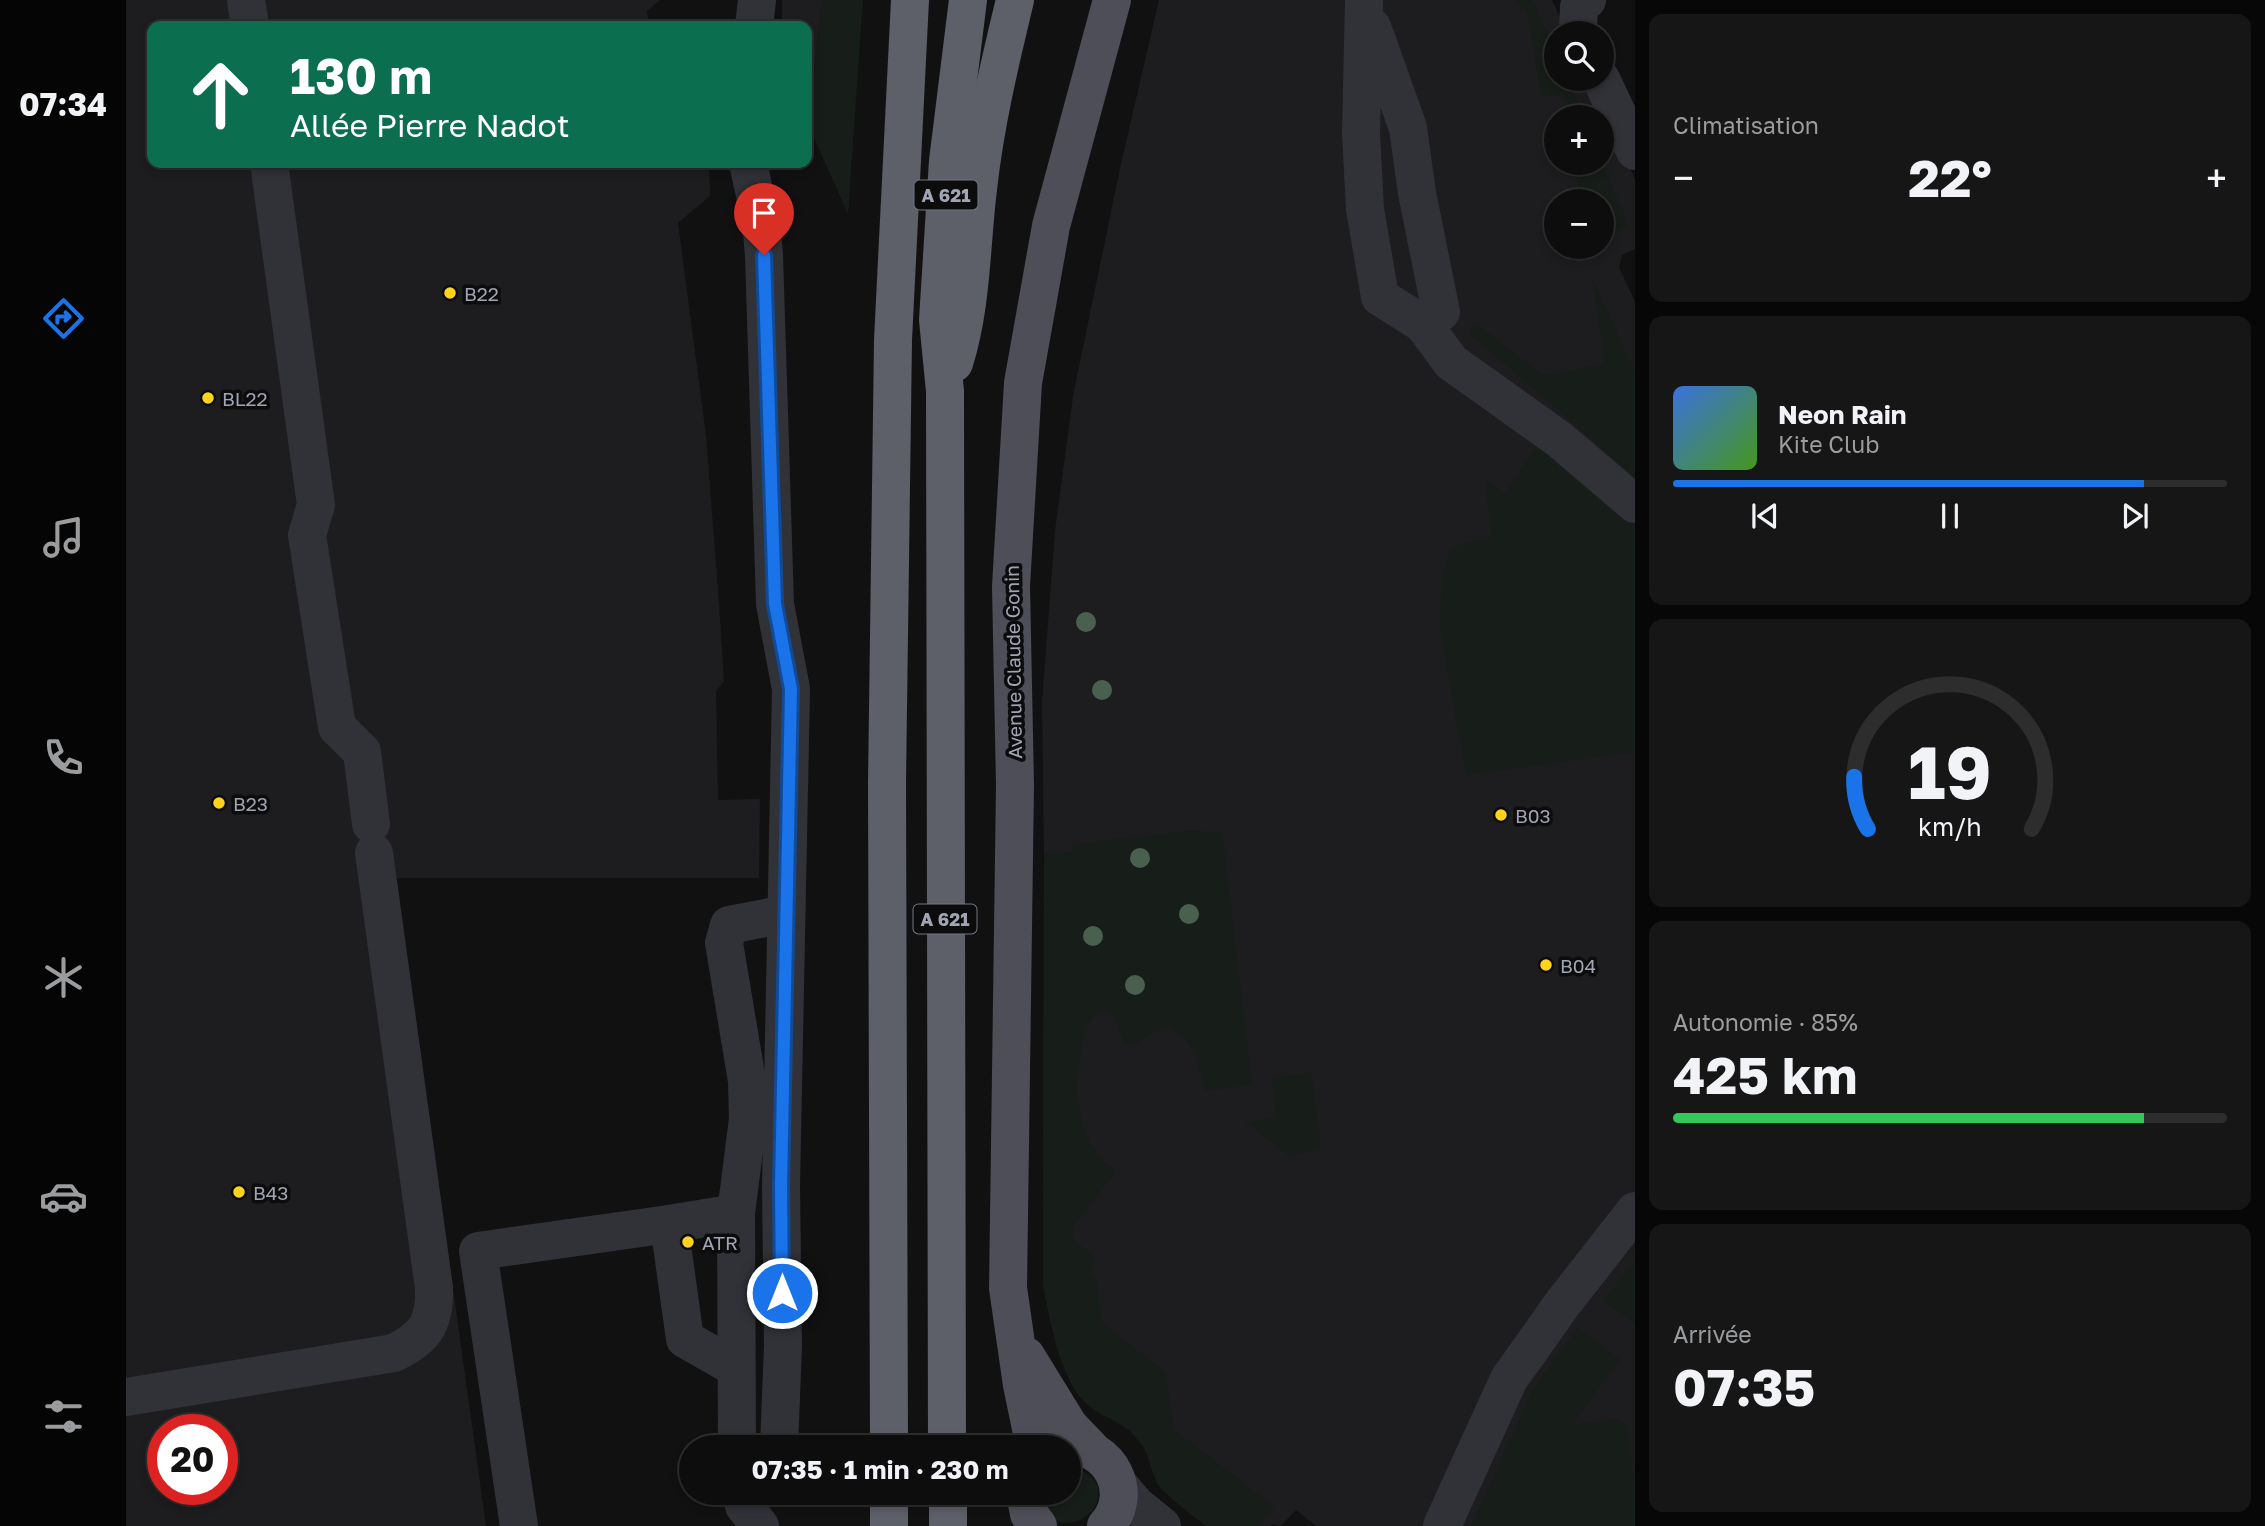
<!DOCTYPE html>
<html lang="fr">
<meta charset="utf-8">
<style>
body{margin:0;font-family:"Golos Text",sans-serif;background:#161617;color:#f1f3f6;height:100vh;display:flex;flex-direction:column;font-size:26px;white-space:nowrap}
*{box-sizing:border-box;margin:0}
p{font-size:23px;color:#9a9c9e}
.icon{flex:none;width:38px;height:38px;fill:none;stroke:currentColor;stroke-width:2;stroke-linecap:round;stroke-linejoin:round}
.map{position:relative;flex:1;overflow:hidden}
.panel{display:flex;flex-direction:column;gap:14px;padding:14px;background:#070708;width:630px}
.panel>*{flex:none}
.banner{position:absolute;left:21px;top:21px;width:665px;height:147px;border-radius:14px;box-shadow:0 4px 10px #0003,0 0 0 2px #2d2d2e;background:#0b6e4f;color:#fff;overflow:hidden}
.fabs{position:absolute;left:1418px;top:21px;display:grid;gap:14px}
.fabs a{display:grid;place-items:center;width:70px;height:70px;border-radius:50%;background:#0d0d0e;box-shadow:0 4px 10px #0003,0 0 0 2px #2d2d2e;font-size:35px}
.speed{position:absolute;left:21px;top:1414px;display:flex;gap:14px;font-size:35px;font-weight:700;text-align:center}
.speed>*{display:grid;place-content:center;width:91px;height:91px;border-radius:50%;background:#0d0d0e;box-shadow:0 4px 10px #0003,0 0 0 2px #2d2d2e;line-height:1}
.speed .limit{border:10px solid #d22;background:#fff;color:#111}
.pin{position:absolute;display:grid;place-items:center;width:60px;height:60px;color:#fff;margin:-72px -30px;border-radius:50% 50% 50% 0;rotate:-45deg;box-shadow:0 0 7px #0007}
.pin .icon{rotate:45deg}
.me{position:absolute;width:77px;margin:-38px;rotate:0deg;stroke-linejoin:round;filter:drop-shadow(0 0 5px #0008)}
.turn{display:flex;align-items:center;gap:24px;height:147px;padding:0 28px;font-size:32px}
.turn .icon{width:91px;height:91px;stroke-width:2.5}
.turn b{display:block;font-size:49px;line-height:60px}
.big{font-size:52px;font-weight:700;line-height:1.1}
.panel .widget{flex:1;display:flex;flex-direction:column;justify-content:center;gap:10px;min-width:0;padding:0 24px;border-radius:14px;background:#161617}
.panel .dial{align-items:center;gap:0}
.dial svg{height:182px;overflow:visible;fill:none;stroke:#2d2d2e;stroke-width:7;stroke-linecap:round;text-anchor:middle}
.dial text{fill:#f1f3f6;stroke:none}
.song{display:flex;align-items:center;gap:21px}
.cover{width:84px;height:84px;border-radius:10px;background:linear-gradient(135deg,hsl(220 70% 55%),hsl(100 70% 35%))}
.played{height:7px;border-radius:4px;background:linear-gradient(90deg,#1a73e8 85%,#2d2d2e 85%)}
.keys{display:flex;justify-content:space-around;direction:ltr}
.heat{display:flex;justify-content:space-between;align-items:center;font-size:38px;direction:ltr}
.charge{height:10px;border-radius:5px;background:linear-gradient(90deg,#34c759 85%,#2d2d2e 0)}
.trip{position:absolute;left:553px;top:1435px;width:402px;height:70px;border-radius:35px;background:#0d0d0e;box-shadow:0 4px 10px #0003,0 0 0 2px #2d2d2e;font-weight:700;line-height:70px;text-align:center}
main{display:flex;flex:1;min-height:0}
.dock{display:flex;flex-direction:column;width:126px;justify-content:space-around;align-items:center;background:#050506;color:#9a9c9e}
.dock .icon{width:49px;height:49px}
.dock .on{color:#1a73e8}
.dock b{font-size:32px;color:#f1f3f6}
.map>svg:first-child{display:block}
.built{fill:#1d1d1f;fill-rule:evenodd}
.green{fill:#171d19}
.lines{fill:none;stroke-linecap:round;stroke-linejoin:round}
.minor{stroke:#313238;stroke-width:38}
.major{stroke:#4d4e57;stroke-width:38}
.highway{stroke:#5d5f69;stroke-width:38}
.tree{fill:#49604e}
.route-casing{stroke:#114b97;stroke-width:18}
.route{stroke:#1a73e8;stroke-width:12}
.poi-dot{fill:#ffd31c;stroke:#0c0c0d;stroke-width:2.5}
.labels{text-anchor:middle;dominant-baseline:central;stroke-width:7;stroke-linejoin:round;paint-order:stroke}
.shield{fill:#0c0c0d;stroke:#747682;stroke-width:2}
.shield-label{font-size:18px;font-weight:bold;fill:#a1a4b4}
.poi-label{font-size:19px;fill:#a1a4b4;stroke:#0c0c0d;text-anchor:start}
.street-label{font-size:19px;fill:#a1a4b4;stroke:#0c0c0d}
</style>
<main>
<nav class="dock">
<b>07:34</b>
<svg class="icon on" aria-label="directions" viewBox="0 0 24 24"><path d="M12 3l9 9-9 9-9-9zM9 14v-3h6M13 9l2 2-2 2"/></svg>
<svg class="icon" aria-label="music" viewBox="0 0 24 24"><path d="M9 18V5l10-2v13"/><circle cx="6" cy="18" r="3"/><circle cx="16" cy="16" r="3"/></svg>
<svg class="icon" aria-label="phone" viewBox="0 0 24 24"><path d="M5 4h4l2 5-3 2q2 4 5 5l2-3 5 2v4C11 20 4 13 5 4z"/></svg>
<svg class="icon" aria-label="climate" viewBox="0 0 24 24"><path d="M12 3v18M4 7l16 10M4 17L20 7"/></svg>
<svg class="icon" aria-label="car" viewBox="0 0 24 24"><path d="M5 17H2v-5l4-1 3-4h7l3 4 3 1v5h-3M9 17h6M6 11h13"/><circle cx="7" cy="17" r="2"/><circle cx="17" cy="17" r="2"/></svg>
<svg class="icon" aria-label="filters" viewBox="0 0 24 24"><path d="M4 7h16M4 17h16"/><circle cx="9" cy="7" r="2"/><circle cx="15" cy="17" r="2"/></svg>
</nav>
<div class="map">
<svg width="1509" height="1526" viewBox="0 0 1509 1526">
<rect width="100%" height="100%" fill="#111112"/>
<g class="built">
<path d="M0 0H534L521 11 523 26H26V163H583L584 196 552 223 580 435 593 604 598 681 590 691 592 800 634 799 633 878H270L360 1526H0ZM37 1430H96V1489H37Z"/>
<path d="M656 0H697L683 107 681 108V26H656Z"/>
<path d="M1033 0H1426L1441 33H1430V79H1462L1509 179V249L1496 255 1493 267 1509 302V1526H1190L1170 1510 1155 1526 1146 1524 1145 1526H1080L1034 1487 1020 1450 1002 1428 964 1406 954 1396 937 1364 930 1343 917 1286 918 853 916 702 929 531 947 396 994 168ZM1430 117H1475V163H1430ZM1430 201H1475V247H1430Z"/>
</g>
<g class="green">
<path d="M697 0H737L722 214 681 122V108L683 107Z"/>
<path d="M1388 0H1407L1430 53V79H1441L1457 117H1441L1437 95 1415 97 1401 11Z"/>
<path d="M1475 160 1503 226 1475 239V201H1454L1448 163H1475Z"/>
<path d="M1466 277 1509 373V477L1342 332 1350 324 1417 375 1479 364Z"/>
<path d="M1409 449 1427 450 1509 520V752L1340 775 1314 629 1316 573 1326 548 1366 535 1359 479 1379 493Z"/>
<path d="M1063 831 1096 832 1126 1084 1080 1091C1072 1067 1069 1039 1043 1027L1025 1033 1010 1045 999 1044 986 1014C981 1012 975 1010 970 1013 956 1023 950 1074 951 1091 952 1108 957 1134 967 1148 973 1157 981 1165 990 1171L946 1228 947 1240 967 1255 968 1266 963 1273 970 1280 976 1323 1039 1372 1048 1430 1148 1506 1133 1526H1080C1069 1517 1037 1494 1031 1483 1024 1468 1023 1453 1012 1439 998 1422 979 1419 963 1406 933 1381 925 1322 917 1286L918 853 946 852V844Z"/>
<path d="M1185 1072 1195 1147 1165 1157 1119 1122 1150 1118 1146 1078Z"/>
<path d="M1509 1260V1324L1477 1301Z"/>
<path d="M1452 1328 1494 1359 1446 1425 1490 1418 1501 1427 1509 1486V1526H1345L1407 1390Z"/>
<path d="M943 1468C991 1473 975 1526 936 1523 932 1521 925 1518 923 1514 919 1509 918 1499 917 1493H943Z"/>
</g>
<g class="lines">
<g class="minor">
<path d="M120 0 124 26"/>
<path d="M1238 0 1235 133 1239 209 1254 297 1297 324 1325 362 1434 440 1509 504"/>
<path d="M628 26 631 0"/>
<path d="M1246 27 1282 128 1291 193 1315 312 1297 324"/>
<path d="M1454 33 1452 28 1453 7 1461 0"/>
<path d="M1475 79 1509 151"/>
<path d="M143 163 190 505 181 535 211 727 236 752 245 824"/>
<path d="M622 163 635 222 638 255 649 604 665 689 655 1186 657 1346 653 1447"/>
<path d="M610 1213 543 1224 559 1339 610 1368"/>
<path d="M0 1397 268 1353C300 1337 309 1323 308 1288L248 853"/>
<path d="M611 1447 610 1213 622 1119 621 1081 598 943 603 925 660 914"/>
<path d="M993 1485 1010 1505 1036 1526"/>
<path d="M616 1493 618 1506 634 1526"/>
<path d="M393 1526 352 1251 543 1224"/>
<path d="M1316 1526 1383 1379 1437 1303 1509 1211"/>
</g>
<g class="major">
<path d="M900 1356 943 1426 965 1449"/>
<path d="M942 1446C985 1445 1009 1494 980 1526"/>
<path d="M906 1447 907 1438 896 1385 882 1288 889 785 885 586 897 383 925 226 986 0"/>
<path d="M899 1493 903 1514 912 1526"/>
</g>
<g class="highway">
<path d="M828 363C846 307 845 246 852 189 859 125 874 62 889 0"/>
<path d="M763 1447 761 783 767 340 784 0"/>
<path d="M821 1447 819 391 812 320 822 161 842 0"/>
<path d="M763 1493V1526"/>
<path d="M822 1493V1526"/>
</g>
</g>
<g class="tree">
<circle cx="960" cy="622" r="10"/>
<circle cx="976" cy="690" r="10"/>
<circle cx="1014" cy="858" r="10"/>
<circle cx="1063" cy="914" r="10"/>
<circle cx="967" cy="936" r="10"/>
<circle cx="1009" cy="985" r="10"/>
</g>
<g class="lines">
<g class="route-casing">
<path id="route" d="M638 255 649 604 665 689 655 1186 656 1293"/>
</g>
<use href="#route" class="route"/>
</g>
<g class="poi-dot">
<circle cx="324" cy="293" r="7"/>
<circle cx="82" cy="398" r="7"/>
<circle cx="93" cy="803" r="7"/>
<circle cx="1375" cy="815" r="7"/>
<circle cx="1420" cy="965" r="7"/>
<circle cx="113" cy="1192" r="7"/>
<circle cx="562" cy="1242" r="7"/>
</g>
<g class="labels">
<g class="shield">
<rect x="788.5" y="180.5" width="63" height="29" rx="5"/>
<rect x="787.5" y="904.5" width="63" height="29" rx="5"/>
</g>
<g class="shield-label">
<text x="820" y="195">A 621</text>
<text x="819" y="919">A 621</text>
</g>
<g class="poi-label">
<text x="338" y="293">B22</text>
<text x="96" y="398">BL22</text>
<text x="107" y="803">B23</text>
<text x="1389" y="815">B03</text>
<text x="1434" y="965">B04</text>
<text x="127" y="1192">B43</text>
<text x="576" y="1242">ATR</text>
</g>
<g class="street-label">
<text transform="translate(887 662) rotate(-91)">Avenue Claude Gonin</text>
</g>
</g>
</svg>
<div class="fabs">
<a><svg class="icon" aria-label="search" viewBox="0 0 24 24"><circle cx="10" cy="10" r="6"/><path d="M15 15l6 6"/></svg></a>
<a>+</a>
<a>−</a>
</div>
<div class="speed"><div class="limit">20</div></div>
<div class="pin" style="left:638px;top:255px;background:#d93025"><svg class="icon" aria-label="arrive" viewBox="0 0 24 24"><path d="M6 21V4h12l-3 4 3 4H6"/></svg></div>
<svg class="me" style="left:656px;top:1293px" viewBox="-20 -20 40 40"><circle r="17" fill="#1a73e8" stroke="#fff" stroke-width="3"/><path d="M0-11L8 9 0 5-8 9z" fill="#fff"/></svg>
<div class="trip">07:35 · 1 min · 230 m</div>
<div class="banner">
<div class="turn"><svg class="icon" aria-label="ahead" viewBox="0 0 24 24"><path d="M12 20V5M6 11l6-6 6 6"/></svg><div><b>130 m</b>Allée Pierre Nadot</div></div>
</div>
</div>
<section class="panel">
<div class="widget"><p>Climatisation</p>
<div class="heat"><a>−</a><b class="big">22°</b><a>+</a></div>
</div>
<div class="widget">
<div class="song"><i class="cover"></i><div><b>Neon Rain</b><p>Kite Club</p></div></div>
<div class="played"></div>
<div class="keys"><svg class="icon" aria-label="previous" viewBox="0 0 24 24"><path d="M18 5L8 12l10 7zM5 5v14"/></svg><svg class="icon" aria-label="pause" viewBox="0 0 24 24"><path d="M8 5v14M16 5v14"/></svg><svg class="icon" aria-label="next" viewBox="0 0 24 24"><path d="M6 5l10 7-10 7zM19 5v14"/></svg></div>
</div>
<div class="widget dial"><svg viewBox="0 0 100 80">
<path d="M14 69A42 42 0 1 1 86 69"/>
<path d="M14 69A42 42 0 0 1 8 46" stroke="#1a73e8"/>
<text x="50" y="56" font-size="32" font-weight="700">19</text>
<text x="50" y="72" font-size="11">km/h</text>
</svg></div>
<div class="widget"><p>Autonomie · 85%</p><b class="big">425 km</b><div class="charge"></div></div>
<div class="widget"><p>Arrivée</p><b class="big">07:35</b></div>
</section>
</main>
